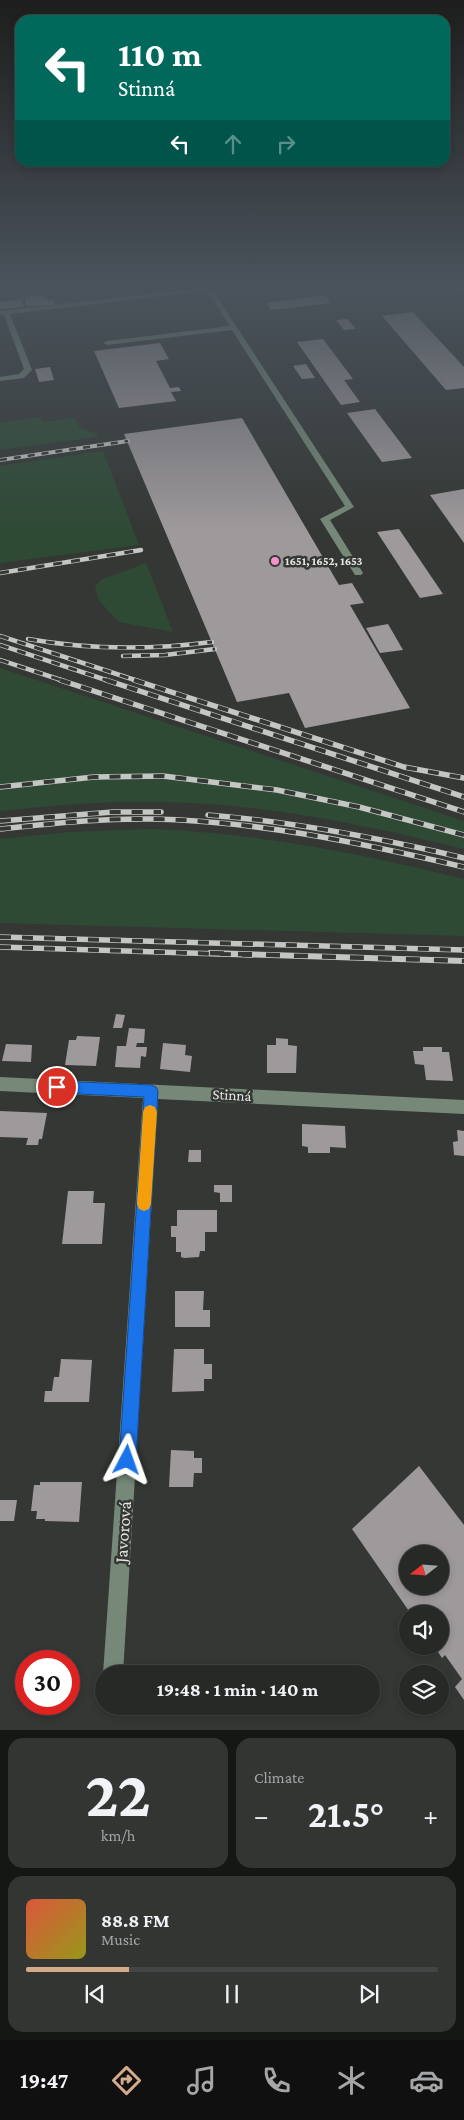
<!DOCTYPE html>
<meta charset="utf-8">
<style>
body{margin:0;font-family:"Crimson Pro",serif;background:#333533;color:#f1f3f6;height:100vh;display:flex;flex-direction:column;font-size:19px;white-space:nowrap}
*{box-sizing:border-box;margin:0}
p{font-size:16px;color:#a4a6a7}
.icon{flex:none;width:28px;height:28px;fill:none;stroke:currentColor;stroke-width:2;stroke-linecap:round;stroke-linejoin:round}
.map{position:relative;height:1730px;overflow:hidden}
.panel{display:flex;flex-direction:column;gap:8px;padding:8px;background:#151715;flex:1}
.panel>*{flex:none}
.top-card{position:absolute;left:15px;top:15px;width:435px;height:152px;border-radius:15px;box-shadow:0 2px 8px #0003,0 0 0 1px #434544;background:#00695c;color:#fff;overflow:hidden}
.needle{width:32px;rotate:253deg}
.controls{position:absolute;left:399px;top:1545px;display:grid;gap:10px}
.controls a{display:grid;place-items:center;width:50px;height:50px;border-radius:50%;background:#272927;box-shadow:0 2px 8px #0003,0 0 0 1px #434544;font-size:25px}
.speed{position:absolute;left:15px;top:1650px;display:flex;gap:10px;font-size:25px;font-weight:700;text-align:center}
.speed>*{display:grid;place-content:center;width:65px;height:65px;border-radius:50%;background:#272927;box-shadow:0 2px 8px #0003,0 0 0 1px #434544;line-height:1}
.speed .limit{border:8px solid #d22;background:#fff;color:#111}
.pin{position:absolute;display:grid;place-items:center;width:42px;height:42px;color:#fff;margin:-21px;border:2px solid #fff;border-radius:50%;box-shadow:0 1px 5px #0007}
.me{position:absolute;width:55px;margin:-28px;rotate:4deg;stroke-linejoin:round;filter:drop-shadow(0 0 4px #0008)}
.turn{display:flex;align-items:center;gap:18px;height:105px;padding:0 20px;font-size:22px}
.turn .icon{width:65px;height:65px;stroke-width:2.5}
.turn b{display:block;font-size:35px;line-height:42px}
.lanes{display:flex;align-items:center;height:48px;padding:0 20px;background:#0003;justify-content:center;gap:25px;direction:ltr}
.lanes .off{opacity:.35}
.big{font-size:38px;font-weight:700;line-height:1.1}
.panel .widget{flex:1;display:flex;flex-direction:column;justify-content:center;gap:8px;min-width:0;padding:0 18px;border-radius:15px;background:#333533}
.panel .dial{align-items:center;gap:0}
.dial b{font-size:65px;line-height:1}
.song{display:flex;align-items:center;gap:15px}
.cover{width:60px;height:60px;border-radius:8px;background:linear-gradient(135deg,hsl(10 70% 55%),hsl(60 70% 35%))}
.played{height:5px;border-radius:2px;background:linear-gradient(90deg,#d6ab8b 25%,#434544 25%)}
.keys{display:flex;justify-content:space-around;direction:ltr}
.heat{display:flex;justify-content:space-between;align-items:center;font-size:28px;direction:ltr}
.panel .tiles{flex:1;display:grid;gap:8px;grid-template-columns:1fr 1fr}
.widget:last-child{grid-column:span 2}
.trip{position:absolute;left:95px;top:1665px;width:285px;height:50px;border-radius:25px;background:#272927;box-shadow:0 2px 8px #0003,0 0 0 1px #434544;font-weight:700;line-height:50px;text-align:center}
.tab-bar{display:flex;height:80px;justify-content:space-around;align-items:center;background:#101010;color:#a4a6a7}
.tab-bar .icon{width:35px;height:35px}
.tab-bar .selected{color:#d6ab8b}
.tab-bar b{font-size:22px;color:#f1f3f6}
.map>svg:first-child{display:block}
.green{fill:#2e4a35}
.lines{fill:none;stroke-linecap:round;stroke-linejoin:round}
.stream{stroke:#002d11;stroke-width:3}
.building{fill:#9e999b;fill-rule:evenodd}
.minor{fill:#768979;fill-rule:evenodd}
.rail-far3-casing{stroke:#c4c6c4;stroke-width:4}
.rail-far2-casing{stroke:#c4c6c4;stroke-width:4.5}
.rail-far1-casing{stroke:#c4c6c4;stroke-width:5.5}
.rail-casing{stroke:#c4c6c4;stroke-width:6}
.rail-far3{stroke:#343734;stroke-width:2.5;stroke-dasharray:7;stroke-linecap:butt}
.rail-far2{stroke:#343734;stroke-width:3;stroke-dasharray:9;stroke-linecap:butt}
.rail-far1{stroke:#343734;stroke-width:4;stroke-dasharray:11;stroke-linecap:butt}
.rail{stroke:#343734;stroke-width:4.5;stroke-dasharray:14;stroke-linecap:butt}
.route{fill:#1a73e8;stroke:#114b97}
.slow{fill:#f59e0b}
.poi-dot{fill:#f790ce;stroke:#343734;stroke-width:2}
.labels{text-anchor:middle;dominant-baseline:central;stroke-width:5;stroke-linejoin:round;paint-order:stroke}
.far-poi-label{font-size:12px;font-weight:bold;fill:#e4e6e4;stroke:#343734;text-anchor:start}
.street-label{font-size:15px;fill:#e4e6e4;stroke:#343734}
.near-street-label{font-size:18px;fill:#e4e6e4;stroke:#343734}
</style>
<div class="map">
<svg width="464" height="1730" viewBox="0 0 464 1730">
<rect width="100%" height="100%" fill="#343734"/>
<g class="green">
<path d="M0 289H50L21 298 0 300Z"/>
<path d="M42 417 41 422 75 418 80 428 96 433 98 437 0 450V423Z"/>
<path d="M103 451 139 545 0 563V466Z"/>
<path d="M146 563 173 632 119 622 99 601 95 586 101 580Z"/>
<path d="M0 668 464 821V849C362 824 258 802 152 802 101 801 50 806 0 811Z"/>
<path d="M150 829C259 833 359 853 464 879V936L0 923V839L69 832Z"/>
</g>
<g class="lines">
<path class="stream" d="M0 294 32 289"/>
</g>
<g class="building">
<path d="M34 295 47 297 45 298 54 301 55 303 52 305 27 306 25 298Z"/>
<path d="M325 295 331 303 271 310 266 303Z"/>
<path d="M21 299 24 307 0 309V302Z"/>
<path d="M413 312 464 367V388L446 390 382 316Z"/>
<path d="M347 319 355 328V329L344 330 336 320Z"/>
<path d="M323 339 353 379 344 380 360 402 341 405 297 342Z"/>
<path d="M160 343 169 359 156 361 170 388 179 387 181 391 171 392 176 401 119 408 94 351Z"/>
<path d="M306 364 315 378 302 379 293 366Z"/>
<path d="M50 367 54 380 39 382 35 369Z"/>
<path d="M375 409 412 458 382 462 347 413Z"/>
<path d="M242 418 339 585 352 583 364 603 350 605 410 708 305 728 289 693 237 702 124 434Z"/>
<path d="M464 489V543L430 495Z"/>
<path d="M399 529 443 594 420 598 377 532Z"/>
<path d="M388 624 403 650 380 653 366 628Z"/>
<path d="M116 1014 125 1015 122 1028H113Z"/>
<path d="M129 1028 145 1029 144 1043H137L136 1047H147L146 1057 141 1056 140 1068 115 1067 117 1046H126Z"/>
<path d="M77 1036 100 1037 96 1066 65 1065 69 1040H76Z"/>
<path d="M276 1038 288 1039V1045L297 1046 296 1073H267V1045H276Z"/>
<path d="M163 1043 186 1045 185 1055 192 1056 190 1072 160 1069Z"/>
<path d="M6 1044 32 1045 31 1062 2 1061Z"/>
<path d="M423 1047H442V1052H449L453 1081 426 1080 424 1065 415 1064 413 1051H423Z"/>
<path d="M0 1111 47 1113 42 1139H39L38 1145H26L28 1138 0 1137Z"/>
<path d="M302 1124 345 1126 346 1148 330 1147V1153H308V1147L302 1146Z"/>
<path d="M457 1130 464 1131V1156L454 1155 453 1142 458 1141Z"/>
<path d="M189 1150H201V1162H188Z"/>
<path d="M214 1185H232V1202H220V1193L214 1192Z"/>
<path d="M68 1191H94L93 1203H105L102 1244H62Z"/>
<path d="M177 1210H217V1232H205V1251H200L199 1257 184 1258 181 1257V1252H176V1237H171V1226H177Z"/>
<path d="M175 1291H204L203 1310H210V1327H175Z"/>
<path d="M174 1349H204V1364H212V1379H204V1391L172 1392Z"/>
<path d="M61 1359 92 1360 89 1402H44L45 1391H52L54 1377H59Z"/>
<path d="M171 1450 194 1451V1458H202V1473H194L193 1487H169Z"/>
<path d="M419 1466 464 1525V1700L455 1687 462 1679 445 1655 442 1658 434 1646H440V1614H411L352 1529ZM408 1554H440V1586H408Z"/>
<path d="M40 1482H82L79 1522 45 1521V1519H36L37 1511H31L34 1485H40Z"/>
<path d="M0 1500H17L14 1521H0Z"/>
</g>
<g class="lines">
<g class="minor">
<path d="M192 289H212L354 507 330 520 363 573 361 575H355L320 519 345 506 232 330 107 345 103 343 107 341 230 326 207 291 10 314 32 370 24 378 0 381V377L19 374 24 369 4 315H0V311Z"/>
<path d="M274 289H289L277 291Z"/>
<path d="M444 289H464V293Z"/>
<path d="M0 1077 464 1100V1114L158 1099 123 1674H104V1677L103 1674 143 1098 0 1091Z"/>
</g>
<g class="rail-far3-casing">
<path id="rail-far3" d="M0 460 128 441"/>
</g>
<g class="rail-far2-casing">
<g id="rail-far2">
<path d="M0 573 141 550"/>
<path d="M0 636 138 681"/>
<path d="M28 639C90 650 150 650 212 642"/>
<path d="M0 645 109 681"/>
<path d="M123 656 165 655 215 649"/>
<path d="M0 660 64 681"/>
</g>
</g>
<g class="rail-far1-casing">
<g id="rail-far1">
<path d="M60 680 464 812"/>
<path d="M106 680 464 797"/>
<path d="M134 680 404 767 464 778"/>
<path d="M0 787 94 777 163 776 277 790 359 807 464 835"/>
<path d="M208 815C295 822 379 838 464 858"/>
<path d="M0 821 113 812H161"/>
<path d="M0 829C50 824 101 818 152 819 258 821 361 843 464 867"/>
<path d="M0 937 464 950"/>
<path d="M0 947 252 955"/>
</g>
</g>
<g class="rail-casing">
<path id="rail" d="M210 953 464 961"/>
</g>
<use href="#rail-far3" class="rail-far3"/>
<use href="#rail-far2" class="rail-far2"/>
<use href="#rail-far1" class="rail-far1"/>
<use href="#rail" class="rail"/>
</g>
<linearGradient id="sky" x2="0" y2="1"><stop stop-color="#1d1e1d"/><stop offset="0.54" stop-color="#4a535c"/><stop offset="1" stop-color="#4a535c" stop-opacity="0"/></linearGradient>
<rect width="464" height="531" fill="url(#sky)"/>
<path class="route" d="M57 1081 151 1085 156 1087 158 1091 136 1460 133 1466 127 1468 121 1466 119 1460 144 1097 57 1093 52 1091 50 1087 52 1082Z"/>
<path class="slow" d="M150 1105 155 1107 157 1112 151 1204 149 1209 144 1211 139 1209 137 1204 143 1112 145 1107Z"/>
<circle class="poi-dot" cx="275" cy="561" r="5"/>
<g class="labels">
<g class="far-poi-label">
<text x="285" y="561">1651, 1652, 1653</text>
</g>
<g class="street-label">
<text transform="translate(232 1095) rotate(3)">Stinná</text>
</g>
<g class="near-street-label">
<text transform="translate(123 1532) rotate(-86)">Javorová</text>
</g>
</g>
</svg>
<div class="controls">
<a><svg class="needle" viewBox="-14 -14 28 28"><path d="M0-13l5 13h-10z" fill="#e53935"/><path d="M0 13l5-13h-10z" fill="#a4a6a7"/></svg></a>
<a><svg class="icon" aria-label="sound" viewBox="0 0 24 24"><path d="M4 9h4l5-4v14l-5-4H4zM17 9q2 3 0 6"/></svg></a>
<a><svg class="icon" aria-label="layers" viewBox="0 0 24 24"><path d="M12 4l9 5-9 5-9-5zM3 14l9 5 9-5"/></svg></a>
</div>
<div class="speed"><div class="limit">30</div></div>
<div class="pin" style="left:57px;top:1087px;background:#d93025"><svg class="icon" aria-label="arrive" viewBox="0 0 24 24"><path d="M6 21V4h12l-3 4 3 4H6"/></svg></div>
<svg class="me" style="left:127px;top:1460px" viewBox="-20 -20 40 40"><path d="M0-17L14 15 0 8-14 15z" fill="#1a73e8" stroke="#fff" stroke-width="4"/></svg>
<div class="trip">19:48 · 1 min · 140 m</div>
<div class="top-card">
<div class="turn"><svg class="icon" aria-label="left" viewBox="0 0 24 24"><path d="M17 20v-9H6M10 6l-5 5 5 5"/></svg><div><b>110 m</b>Stinná</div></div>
<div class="lanes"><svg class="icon" aria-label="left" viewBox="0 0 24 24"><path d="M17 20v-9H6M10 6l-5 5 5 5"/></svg><svg class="icon off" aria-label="ahead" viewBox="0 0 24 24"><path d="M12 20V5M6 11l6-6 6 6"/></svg><svg class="icon off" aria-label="right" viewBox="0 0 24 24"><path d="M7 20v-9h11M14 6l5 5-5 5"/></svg></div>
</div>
</div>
<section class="panel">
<div class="tiles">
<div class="widget dial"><b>22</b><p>km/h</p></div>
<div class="widget"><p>Climate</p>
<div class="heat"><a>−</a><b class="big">21.5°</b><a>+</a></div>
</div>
<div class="widget">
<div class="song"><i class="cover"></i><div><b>88.8 FM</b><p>Music</p></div></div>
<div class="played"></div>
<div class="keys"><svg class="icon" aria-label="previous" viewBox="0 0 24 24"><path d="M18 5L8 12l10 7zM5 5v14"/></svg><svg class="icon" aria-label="pause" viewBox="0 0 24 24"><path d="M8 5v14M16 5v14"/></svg><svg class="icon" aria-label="next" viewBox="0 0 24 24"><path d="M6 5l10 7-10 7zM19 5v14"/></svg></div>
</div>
</div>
</section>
<nav class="tab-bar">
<b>19:47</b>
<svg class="icon selected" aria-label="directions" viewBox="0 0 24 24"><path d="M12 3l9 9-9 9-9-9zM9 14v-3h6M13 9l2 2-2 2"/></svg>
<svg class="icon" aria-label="music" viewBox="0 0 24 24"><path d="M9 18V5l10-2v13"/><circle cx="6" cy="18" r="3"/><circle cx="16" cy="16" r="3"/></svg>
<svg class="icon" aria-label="phone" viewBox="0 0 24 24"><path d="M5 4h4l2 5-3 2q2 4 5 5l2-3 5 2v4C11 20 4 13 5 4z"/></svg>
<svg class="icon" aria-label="climate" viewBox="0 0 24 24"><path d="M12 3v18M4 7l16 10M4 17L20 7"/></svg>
<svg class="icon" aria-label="car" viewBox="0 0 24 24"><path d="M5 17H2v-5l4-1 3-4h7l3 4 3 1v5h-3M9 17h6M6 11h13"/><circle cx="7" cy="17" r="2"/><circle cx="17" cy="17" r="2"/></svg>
</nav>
